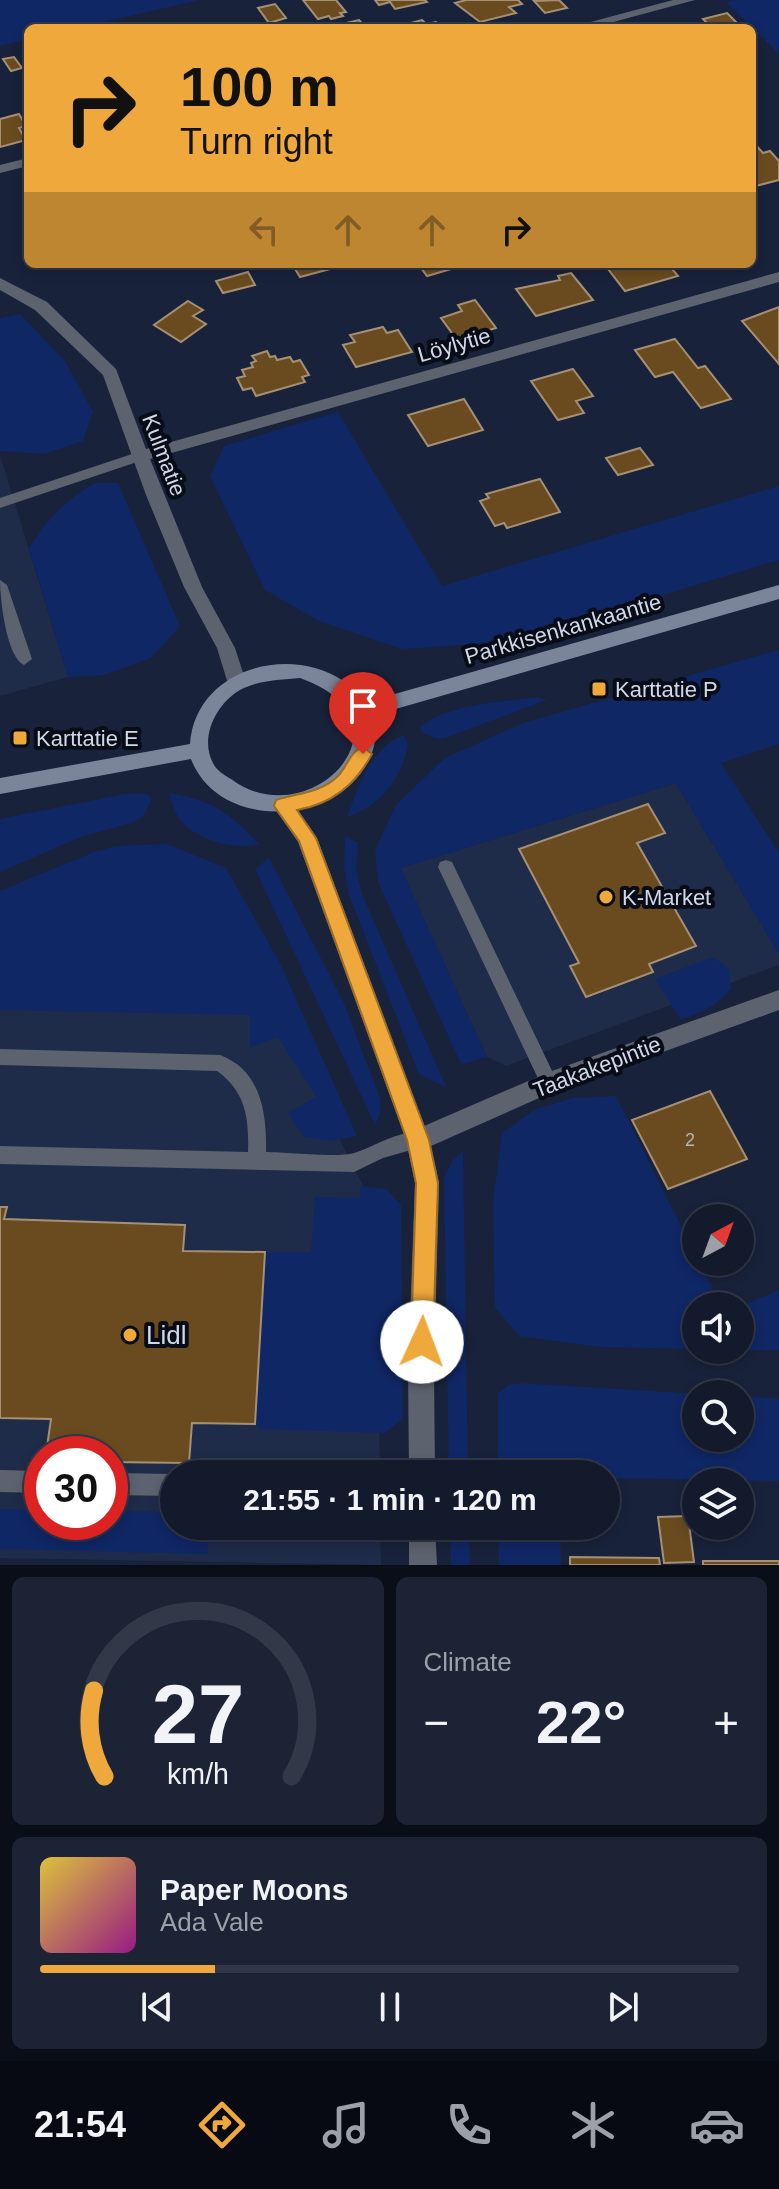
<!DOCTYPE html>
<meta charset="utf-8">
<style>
body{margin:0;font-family:Helvetica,sans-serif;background:#1b2334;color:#f1f3f6;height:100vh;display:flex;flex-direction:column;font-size:30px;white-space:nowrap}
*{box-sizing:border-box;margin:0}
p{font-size:26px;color:#9ca1a9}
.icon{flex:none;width:44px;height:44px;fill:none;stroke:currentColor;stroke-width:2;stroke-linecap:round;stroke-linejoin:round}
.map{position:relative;height:1565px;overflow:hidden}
.panel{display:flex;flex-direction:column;gap:12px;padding:12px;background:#0a0e18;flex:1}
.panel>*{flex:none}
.guide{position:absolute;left:24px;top:24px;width:732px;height:244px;border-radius:12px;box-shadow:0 4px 12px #0003,0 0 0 2px #313848;background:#eea83c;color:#111;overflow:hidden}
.needle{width:52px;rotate:41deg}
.tools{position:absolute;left:682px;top:1204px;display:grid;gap:16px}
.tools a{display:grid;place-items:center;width:72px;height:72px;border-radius:50%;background:#121a2c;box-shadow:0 4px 12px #0003,0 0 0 2px #313848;font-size:40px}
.speed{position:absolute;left:24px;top:1436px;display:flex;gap:16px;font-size:40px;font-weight:700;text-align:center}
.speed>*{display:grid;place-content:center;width:104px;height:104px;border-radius:50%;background:#121a2c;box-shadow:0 4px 12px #0003,0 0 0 2px #313848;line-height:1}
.speed .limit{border:12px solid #d22;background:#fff;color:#111}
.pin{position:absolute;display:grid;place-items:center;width:68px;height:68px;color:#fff;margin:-82px -34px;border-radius:50% 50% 50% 0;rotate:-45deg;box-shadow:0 0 8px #0007}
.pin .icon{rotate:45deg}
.me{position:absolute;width:88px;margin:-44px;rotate:2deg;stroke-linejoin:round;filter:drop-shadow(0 0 6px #0008)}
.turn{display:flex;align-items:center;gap:28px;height:168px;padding:0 24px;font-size:36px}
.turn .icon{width:104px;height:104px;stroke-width:2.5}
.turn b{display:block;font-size:56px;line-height:68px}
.lanes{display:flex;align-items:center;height:76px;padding:0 24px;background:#0003;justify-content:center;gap:40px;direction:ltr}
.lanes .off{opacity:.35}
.big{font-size:60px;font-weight:700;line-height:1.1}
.panel .card{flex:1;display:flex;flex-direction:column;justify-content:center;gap:12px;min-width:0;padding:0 28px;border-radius:12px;background:#1b2334}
.panel .dial{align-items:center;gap:0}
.dial svg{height:208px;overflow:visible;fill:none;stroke:#313848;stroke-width:7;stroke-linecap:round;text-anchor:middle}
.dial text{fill:#f1f3f6;stroke:none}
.song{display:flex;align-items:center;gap:24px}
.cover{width:96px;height:96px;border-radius:12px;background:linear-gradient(135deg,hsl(50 70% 55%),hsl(310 70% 35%))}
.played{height:8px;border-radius:4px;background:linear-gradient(90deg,#eea83c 25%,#313848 25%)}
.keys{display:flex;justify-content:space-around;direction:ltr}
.heat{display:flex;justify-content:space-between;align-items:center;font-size:44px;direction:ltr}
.panel .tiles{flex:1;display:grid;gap:12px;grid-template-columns:1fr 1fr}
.card:last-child{grid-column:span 2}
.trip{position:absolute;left:160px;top:1460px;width:460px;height:80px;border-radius:40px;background:#121a2c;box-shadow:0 4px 12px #0003,0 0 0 2px #313848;font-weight:700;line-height:80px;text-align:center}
.dock{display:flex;height:128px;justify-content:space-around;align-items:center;background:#070a12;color:#9ca1a9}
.dock .icon{width:56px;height:56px}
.dock .current{color:#eea83c}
.dock b{font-size:36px;color:#f1f3f6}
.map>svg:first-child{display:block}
.built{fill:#1e2b49;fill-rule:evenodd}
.green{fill:#102765}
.building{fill:#694b1f;stroke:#a69074;stroke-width:2}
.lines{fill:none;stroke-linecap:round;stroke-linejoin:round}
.lane{fill:#5c626e;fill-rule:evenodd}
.street{fill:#5c626e;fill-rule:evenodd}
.secondary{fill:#7b8599;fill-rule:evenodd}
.route{fill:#eea83c;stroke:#9b6d27;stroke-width:2}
.poi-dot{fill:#eea83c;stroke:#080c17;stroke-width:3}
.labels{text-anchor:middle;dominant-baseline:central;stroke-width:8;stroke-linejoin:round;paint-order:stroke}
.number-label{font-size:18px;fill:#b7b5b6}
.street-label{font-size:22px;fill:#d1d8e8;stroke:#080c17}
.poi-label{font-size:22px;fill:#d1d8e8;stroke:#080c17;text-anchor:start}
.near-poi-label{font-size:26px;fill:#d1d8e8;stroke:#080c17;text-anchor:start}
</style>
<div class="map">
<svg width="779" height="1565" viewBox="0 0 779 1565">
<rect width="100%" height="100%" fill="#18223a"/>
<g class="built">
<path d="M0 455 68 677 0 696Z"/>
<path d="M676 783 779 954V965L506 1066 487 1057 400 868Z"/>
<path d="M260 982 376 1211 380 1474H174V1526H380L381 1565 0 1558V987ZM42 1454H110V1522H42Z"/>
</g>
<g class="green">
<path d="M0 0H200L77 28H28V39L0 46Z"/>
<path d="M735 0H779V54L726 2Z"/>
<path d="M20 314 65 361 93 412 83 441 44 454 0 451V318Z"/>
<path d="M338 412 442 586 779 486V560L507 642 402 649 319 621 265 590 210 476 224 446Z"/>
<path d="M95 483H118L180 626 151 658 104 675 68 677 29 548C48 519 65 500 95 483Z"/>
<path d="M779 650V744L721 763 779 853V954L676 783 401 868 487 1057 461 1064 378 882 375 850 396 805 445 758 523 723Z"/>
<path d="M538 697 547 700 448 737 437 739 421 732 420 727C445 704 505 702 538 697Z"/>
<path d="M403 735 408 744C403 778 380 806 347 817 360 784 369 751 403 735Z"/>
<path d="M146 793 150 796 151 801 143 816 132 823 83 836 0 872V819L124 794Z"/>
<path d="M169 793C212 800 229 812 259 844 236 850 205 842 186 826 176 818 173 805 169 793Z"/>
<path d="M345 836 358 843 356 870 362 894 446 1087 419 1074 349 895 344 867Z"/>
<path d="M167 844 226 868 280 963 357 1136 330 1141 304 1137 288 1113 316 1097 278 1037 250 1048V1015L0 1010V891L96 851 117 846Z"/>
<path d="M269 858 343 1001 380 1098V1113L375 1125 255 869Z"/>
<path d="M713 957 729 969 731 989C717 1006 701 1013 680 1019L655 979Z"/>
<path d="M616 1096 696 1256V1262H699L721 1306H696V1349L600 1347 519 1336 495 1307 493 1202 502 1133 534 1110 572 1098Z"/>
<path d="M463 1151 468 1474H449L444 1178 453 1160Z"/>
<path d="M361 1186 386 1189 401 1205 403 1418 385 1433 260 1429 255 1424 265 1252H311L315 1197 360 1198Z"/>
<path d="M779 1290V1350H732H740V1307Z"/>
<path d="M520 1383 700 1394H696V1438H740V1396L779 1399V1481L606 1478V1474H498V1394L508 1385Z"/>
<path d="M0 1509H42V1522H110V1511L174 1512V1526H209L207 1554 0 1549Z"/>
<path d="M450 1526H469L470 1565H451Z"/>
<path d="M498 1526H560L561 1565H499Z"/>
</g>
<g class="building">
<path d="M303 0H336L346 12 340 13 343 16 331 19 329 16 318 19Z"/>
<path d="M375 0H425L427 2 395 9 390 2 379 5Z"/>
<path d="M466 0H518L522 4 509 7 516 13 480 22 455 3Z"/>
<path d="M559 0 567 8 545 13 534 1Z"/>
<path d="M275 4 286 18 269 23 258 8Z"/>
<path d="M727 13 742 28H706L711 27 703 19Z"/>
<path d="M359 20 366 28H324Z"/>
<path d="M422 20 426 24 436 22 442 28 399 26Z"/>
<path d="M14 57 22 68 11 71 3 59Z"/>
<path d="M19 114 26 126 19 128 26 140 0 147V119Z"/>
<path d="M752 141 763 153 770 151 779 161V180L752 187Z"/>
<path d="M292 264H340L341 266 300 277Z"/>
<path d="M418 264H464L465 265 427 276Z"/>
<path d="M660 264H668L678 276 625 291 608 269 623 264Z"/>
<path d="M248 272 255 285 223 293 216 281Z"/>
<path d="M571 273 593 300 536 316 516 289 560 280 558 276Z"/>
<path d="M475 300 496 328 457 340 441 318 462 311 458 305Z"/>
<path d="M188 301 203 310 193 316 206 324 181 342 154 325Z"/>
<path d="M779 307V364L742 321Z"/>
<path d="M383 327 387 333 398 330 412 352 356 367 343 345 355 342 350 335Z"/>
<path d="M675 339 698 368 705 366 731 399 701 408 673 372 655 377 635 350Z"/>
<path d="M267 351 270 357 275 356 277 360 290 357 293 362 300 360 309 375 302 377 305 382 256 396 252 388 243 390 237 378 245 376 242 370 253 367 251 363 256 361 252 356Z"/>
<path d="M573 369 593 396 576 401 584 413 558 420 531 381Z"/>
<path d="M464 399 483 430 428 446 408 415Z"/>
<path d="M640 448 653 465 618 475 606 458Z"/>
<path d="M540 479 560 512 507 528 504 523 495 526 480 501 489 498 486 494Z"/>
<path d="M648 804 665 833 637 843 696 946 649 964 653 972 586 997 570 966 579 963 519 849Z"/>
<path d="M710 1091 747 1159 668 1189 632 1120Z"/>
<path d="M0 1207H7L4 1219 185 1225 183 1251 265 1252 255 1424 192 1423 189 1463 110 1462V1454H46L51 1419 0 1418Z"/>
<path d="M688 1516 694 1562 664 1563 658 1517Z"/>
<path d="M570 1557 659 1558 660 1565H570Z"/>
<rect x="703" y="1561" width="76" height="4"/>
</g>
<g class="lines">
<g class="lane">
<path d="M141 451 148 456 146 459 0 508V498Z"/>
<path d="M0 580 7 585 32 659 24 665C6 657 0 598 0 580Z"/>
<path d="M446 860 452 862 555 1077 558 1083 555 1089 549 1091 543 1089 438 867 440 862Z"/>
<path d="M0 1049 220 1055C261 1070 267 1114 266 1152 286 1152 338 1158 354 1153 373 1148 404 1126 425 1134L427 1140 425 1146 383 1158 354 1172 0 1164V1146L248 1152C249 1118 246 1092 217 1071L0 1065Z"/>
<path d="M0 1470 42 1471V1493L0 1492Z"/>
<path d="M110 1473 174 1474V1496L110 1495Z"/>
</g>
<g class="street">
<path d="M673 0H695L591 28H568Z"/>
<path d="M28 158V166L0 173V165Z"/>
<path d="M779 272V282L150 459 202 587 235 648 246 682 243 687H229L217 648 184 587 146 495 103 375 35 310 0 290V278L47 302 116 369 146 449Z"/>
<path d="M283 798 290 800 317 838 424 1126 549 1072 779 990V1010L555 1091 431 1146 439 1183 434 1370 435 1474H409L408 1370 415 1183 406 1140 298 842 273 806 276 800Z"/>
<path d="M409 1526H435L437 1565H409Z"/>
</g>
<path class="secondary" d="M779 585V599L371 716C373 725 376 737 374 746 354 824 221 837 191 759L0 794V778L190 744C195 670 287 644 342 680 351 685 357 695 363 703ZM300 678C422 721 309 838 231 779 224 775 216 770 213 763 199 737 217 703 240 690 258 680 280 680 300 678Z"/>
</g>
<path class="route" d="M363 747 372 754C355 785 332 804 297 810L316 838 429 1140 438 1183 433 1342 430 1350 422 1353 414 1350 411 1342 416 1183 407 1140 299 841 274 806 276 800C297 793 321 793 338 776 347 767 350 751 363 747Z"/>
<g class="poi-dot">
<rect x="591" y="681" width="16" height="16" rx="4"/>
<rect x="12" y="730" width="16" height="16" rx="4"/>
<circle cx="606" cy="897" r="8"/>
<circle cx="130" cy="1335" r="8"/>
</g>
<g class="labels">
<g class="number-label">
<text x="690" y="1140">2</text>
</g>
<g class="street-label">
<text transform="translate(454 345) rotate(-16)">Löylytie</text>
<text transform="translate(164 455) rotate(69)">Kulmatie</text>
<text transform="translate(563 629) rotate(-16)">Parkkisenkankaantie</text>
<text transform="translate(597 1067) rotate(-21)">Taakakepintie</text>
</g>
<g class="poi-label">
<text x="615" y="689">Karttatie P</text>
<text x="36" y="738">Karttatie E</text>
<text x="622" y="897">K-Market</text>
</g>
<g class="near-poi-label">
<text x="146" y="1335">Lidl</text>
</g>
</g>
</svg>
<div class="tools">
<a><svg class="needle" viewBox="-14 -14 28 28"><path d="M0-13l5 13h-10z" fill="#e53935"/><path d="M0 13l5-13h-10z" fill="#9ca1a9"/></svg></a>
<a><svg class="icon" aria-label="sound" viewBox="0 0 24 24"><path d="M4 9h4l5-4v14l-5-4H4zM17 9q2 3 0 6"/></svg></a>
<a><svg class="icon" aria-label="search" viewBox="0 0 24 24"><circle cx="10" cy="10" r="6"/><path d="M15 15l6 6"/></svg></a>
<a><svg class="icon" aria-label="layers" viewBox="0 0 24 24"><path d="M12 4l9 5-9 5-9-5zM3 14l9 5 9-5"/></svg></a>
</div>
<div class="speed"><div class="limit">30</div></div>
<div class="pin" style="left:363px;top:754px;background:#d93025"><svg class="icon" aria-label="arrive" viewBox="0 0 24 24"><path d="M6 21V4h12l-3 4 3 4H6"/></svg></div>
<svg class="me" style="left:422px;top:1342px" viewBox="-20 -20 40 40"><circle r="19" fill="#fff"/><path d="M0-13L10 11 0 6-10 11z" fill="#eea83c"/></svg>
<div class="trip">21:55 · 1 min · 120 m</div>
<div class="guide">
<div class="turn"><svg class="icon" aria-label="right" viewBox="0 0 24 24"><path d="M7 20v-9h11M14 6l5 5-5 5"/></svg><div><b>100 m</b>Turn right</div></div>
<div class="lanes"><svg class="icon off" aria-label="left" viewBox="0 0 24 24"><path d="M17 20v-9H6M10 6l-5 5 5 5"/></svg><svg class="icon off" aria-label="ahead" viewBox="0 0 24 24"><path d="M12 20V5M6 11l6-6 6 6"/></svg><svg class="icon off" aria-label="ahead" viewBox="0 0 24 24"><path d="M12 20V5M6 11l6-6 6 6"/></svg><svg class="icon" aria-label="right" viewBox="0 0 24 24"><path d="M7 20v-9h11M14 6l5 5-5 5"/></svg></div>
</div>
</div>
<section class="panel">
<div class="tiles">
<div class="card dial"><svg viewBox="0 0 100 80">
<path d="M14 69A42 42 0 1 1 86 69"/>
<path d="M14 69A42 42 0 0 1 10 36" stroke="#eea83c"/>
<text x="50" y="56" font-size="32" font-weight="700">27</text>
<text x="50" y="72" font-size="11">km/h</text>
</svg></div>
<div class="card"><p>Climate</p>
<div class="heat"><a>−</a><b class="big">22°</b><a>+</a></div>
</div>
<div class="card">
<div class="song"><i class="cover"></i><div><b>Paper Moons</b><p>Ada Vale</p></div></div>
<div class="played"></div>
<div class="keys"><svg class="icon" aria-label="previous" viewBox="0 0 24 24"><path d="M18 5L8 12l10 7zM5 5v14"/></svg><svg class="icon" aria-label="pause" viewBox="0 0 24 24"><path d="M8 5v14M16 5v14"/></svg><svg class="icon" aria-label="next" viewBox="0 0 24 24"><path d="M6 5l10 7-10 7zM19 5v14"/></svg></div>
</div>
</div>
</section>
<nav class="dock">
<b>21:54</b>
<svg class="icon current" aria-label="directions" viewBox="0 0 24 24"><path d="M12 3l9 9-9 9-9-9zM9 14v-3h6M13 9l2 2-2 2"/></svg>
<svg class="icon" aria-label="music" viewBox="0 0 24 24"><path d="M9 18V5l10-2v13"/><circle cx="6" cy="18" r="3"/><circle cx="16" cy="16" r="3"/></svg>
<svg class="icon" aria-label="phone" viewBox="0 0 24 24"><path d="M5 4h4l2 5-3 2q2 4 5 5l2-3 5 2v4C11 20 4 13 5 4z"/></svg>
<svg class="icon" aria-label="climate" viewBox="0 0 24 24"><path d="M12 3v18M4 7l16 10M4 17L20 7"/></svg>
<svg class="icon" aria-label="car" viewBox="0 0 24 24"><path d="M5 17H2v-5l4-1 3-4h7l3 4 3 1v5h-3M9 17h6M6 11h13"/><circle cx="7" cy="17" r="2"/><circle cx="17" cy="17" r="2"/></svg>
</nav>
